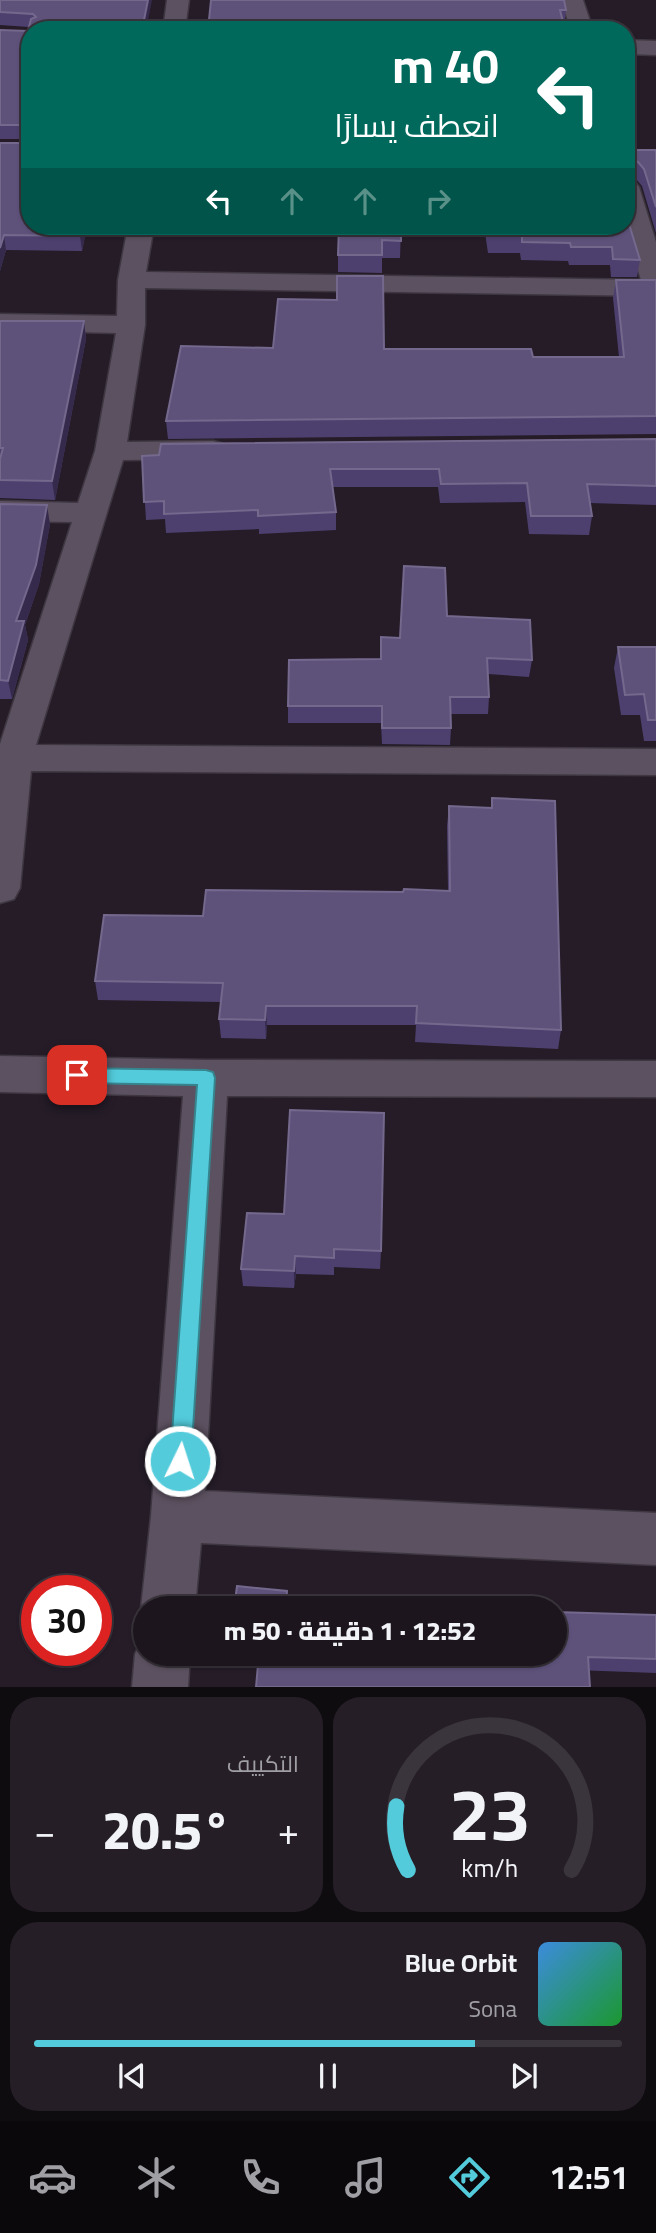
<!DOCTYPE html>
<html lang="ar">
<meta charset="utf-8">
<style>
body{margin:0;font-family:Georgia,Cairo,serif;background:#251e27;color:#f1f3f6;direction:rtl;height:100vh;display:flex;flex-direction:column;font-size:26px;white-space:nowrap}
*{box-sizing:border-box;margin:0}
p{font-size:23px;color:#a09fa4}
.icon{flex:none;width:38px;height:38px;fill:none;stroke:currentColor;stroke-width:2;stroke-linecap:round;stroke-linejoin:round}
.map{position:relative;height:1687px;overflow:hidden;direction:ltr}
.sheet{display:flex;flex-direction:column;gap:10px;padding:10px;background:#0f0c10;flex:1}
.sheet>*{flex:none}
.banner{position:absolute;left:21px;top:21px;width:614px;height:214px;border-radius:28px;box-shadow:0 2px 5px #0004,0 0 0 2px #3a343c;direction:rtl;background:#00695c;color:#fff;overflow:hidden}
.speed{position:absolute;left:21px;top:1575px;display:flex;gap:14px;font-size:35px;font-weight:700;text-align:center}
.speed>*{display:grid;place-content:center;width:91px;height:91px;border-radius:50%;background:#1c151e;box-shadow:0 2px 5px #0004,0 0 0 2px #3a343c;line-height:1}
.speed .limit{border:10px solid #d22;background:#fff;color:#111}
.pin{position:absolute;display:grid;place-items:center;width:60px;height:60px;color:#fff;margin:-30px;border-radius:14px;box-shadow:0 4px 10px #0006}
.me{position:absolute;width:77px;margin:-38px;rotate:4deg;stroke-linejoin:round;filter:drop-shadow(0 0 5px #0008)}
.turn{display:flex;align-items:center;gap:24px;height:147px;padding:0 21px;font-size:32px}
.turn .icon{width:91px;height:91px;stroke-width:2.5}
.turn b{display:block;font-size:49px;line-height:60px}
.lanes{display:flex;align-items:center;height:66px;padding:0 21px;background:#0003;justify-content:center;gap:35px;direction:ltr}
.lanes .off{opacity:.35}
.big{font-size:52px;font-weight:800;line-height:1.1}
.sheet .tile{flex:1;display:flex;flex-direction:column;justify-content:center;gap:10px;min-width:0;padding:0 24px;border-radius:28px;background:#251e27}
.sheet .dial{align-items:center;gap:0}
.dial svg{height:182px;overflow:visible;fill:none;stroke:#3a343c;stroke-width:7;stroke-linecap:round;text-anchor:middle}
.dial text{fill:#f1f3f6;stroke:none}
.song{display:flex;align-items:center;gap:21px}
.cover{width:84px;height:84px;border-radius:10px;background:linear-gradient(135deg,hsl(210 70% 55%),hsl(130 70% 35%))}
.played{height:7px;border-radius:4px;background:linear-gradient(90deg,#53cbdb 75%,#3a343c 75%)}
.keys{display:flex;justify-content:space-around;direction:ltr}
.heat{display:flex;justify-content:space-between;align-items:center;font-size:38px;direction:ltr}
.sheet .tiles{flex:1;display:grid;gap:10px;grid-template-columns:1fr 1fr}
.tile:last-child{grid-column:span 2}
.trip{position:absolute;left:133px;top:1596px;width:434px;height:70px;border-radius:35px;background:#1c151e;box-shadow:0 2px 5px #0004,0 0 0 2px #3a343c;font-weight:800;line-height:70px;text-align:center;direction:rtl}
.tab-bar{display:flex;height:112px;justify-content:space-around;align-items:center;background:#0b080c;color:#a09fa4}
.tab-bar .icon{width:49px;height:49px}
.tab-bar .on{color:#53cbdb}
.tab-bar b{font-size:32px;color:#f1f3f6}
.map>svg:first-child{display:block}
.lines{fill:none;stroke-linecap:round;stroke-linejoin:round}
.street-casing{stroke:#3e3741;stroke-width:3}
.street{fill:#5c5160;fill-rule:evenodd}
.wall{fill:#4e406e}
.shaded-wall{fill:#362a4c}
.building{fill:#5e527b;stroke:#74688d;stroke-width:2}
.route{fill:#53cbdb;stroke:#36848e;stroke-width:2}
</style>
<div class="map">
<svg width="656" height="1687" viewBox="0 0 656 1687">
<rect width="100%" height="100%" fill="#251c28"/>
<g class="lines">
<g class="street-casing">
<g id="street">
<path d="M167 0H189L185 30H163Z"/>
<path d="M561 0H583L593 30H571Z"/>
<path d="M626 40 656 41V55L626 54Z"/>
<path d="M626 180 635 182 639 187 656 242V296L145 288V325L127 442 213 441 224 444 228 450 224 456 213 459 123 460 36 745 656 749V775L31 771 20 888 14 899 0 903V744L72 522 0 521V501L78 503 95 451 116 333 0 330V314L117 316 118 280 128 226H154L146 272 641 280 625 226Z"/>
<path d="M0 1056 206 1060 656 1061V1097L227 1096 205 1491 656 1513V1565L201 1543 195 1608H145V1618L141 1608 151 1516 183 1096 0 1092Z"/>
<path d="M145 1634V1654H190L188 1687H132L135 1654Z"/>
</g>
</g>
<use href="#street" class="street"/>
</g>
<g class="wall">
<path d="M0 0 146 30 30 139H0V30L28 31 29 27 0 25Z"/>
<path d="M211 0 566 10 564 27Z"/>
<path d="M0 143 87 226 82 251 6 250 0 271Z"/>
<path d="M626 150H656V233L642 186 636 179 627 177Z"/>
<path d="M317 226H401L400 258H382V273L338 272V236H318Z"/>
<path d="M484 226H626L640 260 637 277H611L610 265H569L568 261 521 260 520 253H488Z"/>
<path d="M616 280H656V434L168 439 166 421 273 348 384 349 533 357H619L613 298Z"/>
<path d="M0 321H84L86 339 55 500 0 498Z"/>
<path d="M656 439V505L590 503 592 516 589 535 529 534 525 502 440 503 438 487H332L336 512V530L259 534V529L166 533 165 519 146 520 142 456Z"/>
<path d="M0 504 50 524 39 584 25 625 28 640 12 699H0Z"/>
<path d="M447 616 532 660 529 677 488 674 489 697 488 714H451V728L450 745 382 744 381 723H288V706L380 659 381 637 400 638Z"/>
<path d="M618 647H656V741H644L640 715H621L614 668Z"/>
<path d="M492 798 561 1030 558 1049 415 1042 416 1025H267L266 1039 221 1038 219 1019 221 1002 98 1000 95 981 203 916 403 892 448 891 447 826 449 806 491 808Z"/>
<path d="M247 1213 381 1251 380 1269 334 1267V1275L296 1274 294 1288 243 1286 241 1269Z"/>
<path d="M656 1615V1673L233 1657 232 1654H555Z"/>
</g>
<g class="shaded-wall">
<path d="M148 0H152L146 30H142Z"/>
<path d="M629 160 626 177V162Z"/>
<path d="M83 226H87L82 251 80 236Z"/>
<path d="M4 235 6 250 0 271V248Z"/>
<path d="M84 321 86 339 55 500 52 481Z"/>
<path d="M47 505 50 524 39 584 25 625 28 640 12 699 8 681 16 621Z"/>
<path d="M266 1006 267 1025 266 1039 265 1020Z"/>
<path d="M295 1256 296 1274 294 1288V1271Z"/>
</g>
<g class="building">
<path d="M0 0H148L142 30H30V125H0V30L28 31 31 19 36 17 33 14 0 12Z"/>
<path d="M211 0H564L566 10H560L565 30H208Z"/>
<path d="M0 143H30V226H83L80 236 4 235 0 248Z"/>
<path d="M626 150H656V207L644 169 638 162 629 160 626 162Z"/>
<path d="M626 214 640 260 613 259 612 247H571L570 243 522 242V235L490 236 488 226H626Z"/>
<path d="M339 226H401V241L382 240V255H338Z"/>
<path d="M337 276H383L384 349H531L533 357H624L616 280H656V416L166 421 181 346 273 348 278 299 337 300Z"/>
<path d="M0 321H84L52 481 0 480V459L3 448H0Z"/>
<path d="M656 439V486L587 484 592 516H531L527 483 441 484 439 469H330L336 512 258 516V510L164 514V501L144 502 142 456 159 455 161 444Z"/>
<path d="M0 504 47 505 36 565 16 621H24L8 681 0 680Z"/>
<path d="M404 566 445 568 447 616 530 620 532 660 487 658 489 697H450L451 728H382V706H288L289 660 381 659V637L400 638Z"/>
<path d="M618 647H656V720H648L644 694 625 695Z"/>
<path d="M492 798 555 801 561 1030 416 1023 417 1006H266L265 1020 219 1019 223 983 95 981 104 915 203 916 206 890 403 892 404 889 450 891 449 806 492 808Z"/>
<path d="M290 1110 384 1113 381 1251 334 1249V1258L295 1256 294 1271 241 1269 247 1213 284 1214Z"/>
<path d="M237 1586 287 1591 286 1608H234Z"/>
<path d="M555 1612 656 1615V1659L588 1657 590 1687H256L259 1654H555Z"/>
</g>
<path class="route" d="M77 1068 206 1070 213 1072 215 1078 191 1461 188 1469 180 1472 173 1469 170 1461 197 1085 77 1083 71 1081 68 1075 71 1070Z"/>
</svg>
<div class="speed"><div class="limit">30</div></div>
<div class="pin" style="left:77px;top:1075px;background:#d93025"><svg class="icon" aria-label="arrive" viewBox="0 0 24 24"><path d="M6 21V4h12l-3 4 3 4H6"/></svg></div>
<svg class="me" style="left:180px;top:1461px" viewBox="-20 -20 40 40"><circle r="17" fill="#53cbdb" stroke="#fff" stroke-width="3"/><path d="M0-11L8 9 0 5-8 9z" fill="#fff"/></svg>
<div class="trip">12:52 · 1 دقيقة · 50 m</div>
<div class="banner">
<div class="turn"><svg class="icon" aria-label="left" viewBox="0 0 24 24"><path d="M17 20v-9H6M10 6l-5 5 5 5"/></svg><div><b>40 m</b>انعطف يسارًا</div></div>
<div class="lanes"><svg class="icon" aria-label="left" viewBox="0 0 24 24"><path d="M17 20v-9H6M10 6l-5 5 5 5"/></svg><svg class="icon off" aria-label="ahead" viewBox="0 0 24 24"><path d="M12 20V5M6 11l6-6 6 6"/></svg><svg class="icon off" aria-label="ahead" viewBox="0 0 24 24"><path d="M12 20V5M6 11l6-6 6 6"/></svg><svg class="icon off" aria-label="right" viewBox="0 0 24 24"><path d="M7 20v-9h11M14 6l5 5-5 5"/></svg></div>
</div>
</div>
<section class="sheet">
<div class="tiles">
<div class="tile dial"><svg viewBox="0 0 100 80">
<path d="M14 69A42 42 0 1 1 86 69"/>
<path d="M14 69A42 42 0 0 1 9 41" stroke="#53cbdb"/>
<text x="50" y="56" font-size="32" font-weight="700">23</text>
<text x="50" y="72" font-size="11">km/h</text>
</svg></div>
<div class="tile"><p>التكييف</p>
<div class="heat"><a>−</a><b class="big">20.5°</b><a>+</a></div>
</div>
<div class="tile">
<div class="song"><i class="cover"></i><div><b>Blue Orbit</b><p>Sona</p></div></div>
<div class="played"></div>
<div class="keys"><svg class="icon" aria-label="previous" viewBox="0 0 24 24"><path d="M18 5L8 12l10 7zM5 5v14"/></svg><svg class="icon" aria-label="pause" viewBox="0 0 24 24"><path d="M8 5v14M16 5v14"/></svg><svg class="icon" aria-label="next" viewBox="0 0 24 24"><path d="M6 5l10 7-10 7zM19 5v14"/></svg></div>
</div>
</div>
</section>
<nav class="tab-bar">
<b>12:51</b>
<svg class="icon on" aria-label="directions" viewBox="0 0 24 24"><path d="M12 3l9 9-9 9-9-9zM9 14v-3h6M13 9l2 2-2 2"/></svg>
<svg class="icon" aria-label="music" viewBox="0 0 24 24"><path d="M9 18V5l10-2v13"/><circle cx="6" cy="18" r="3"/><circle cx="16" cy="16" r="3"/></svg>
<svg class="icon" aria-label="phone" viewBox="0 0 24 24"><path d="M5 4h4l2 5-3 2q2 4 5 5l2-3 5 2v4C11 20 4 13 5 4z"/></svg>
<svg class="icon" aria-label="climate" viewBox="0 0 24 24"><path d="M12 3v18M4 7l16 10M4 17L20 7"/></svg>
<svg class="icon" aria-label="car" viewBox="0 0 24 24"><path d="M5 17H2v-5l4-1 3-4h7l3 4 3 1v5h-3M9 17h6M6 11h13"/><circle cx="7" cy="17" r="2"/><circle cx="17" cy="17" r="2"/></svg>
</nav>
